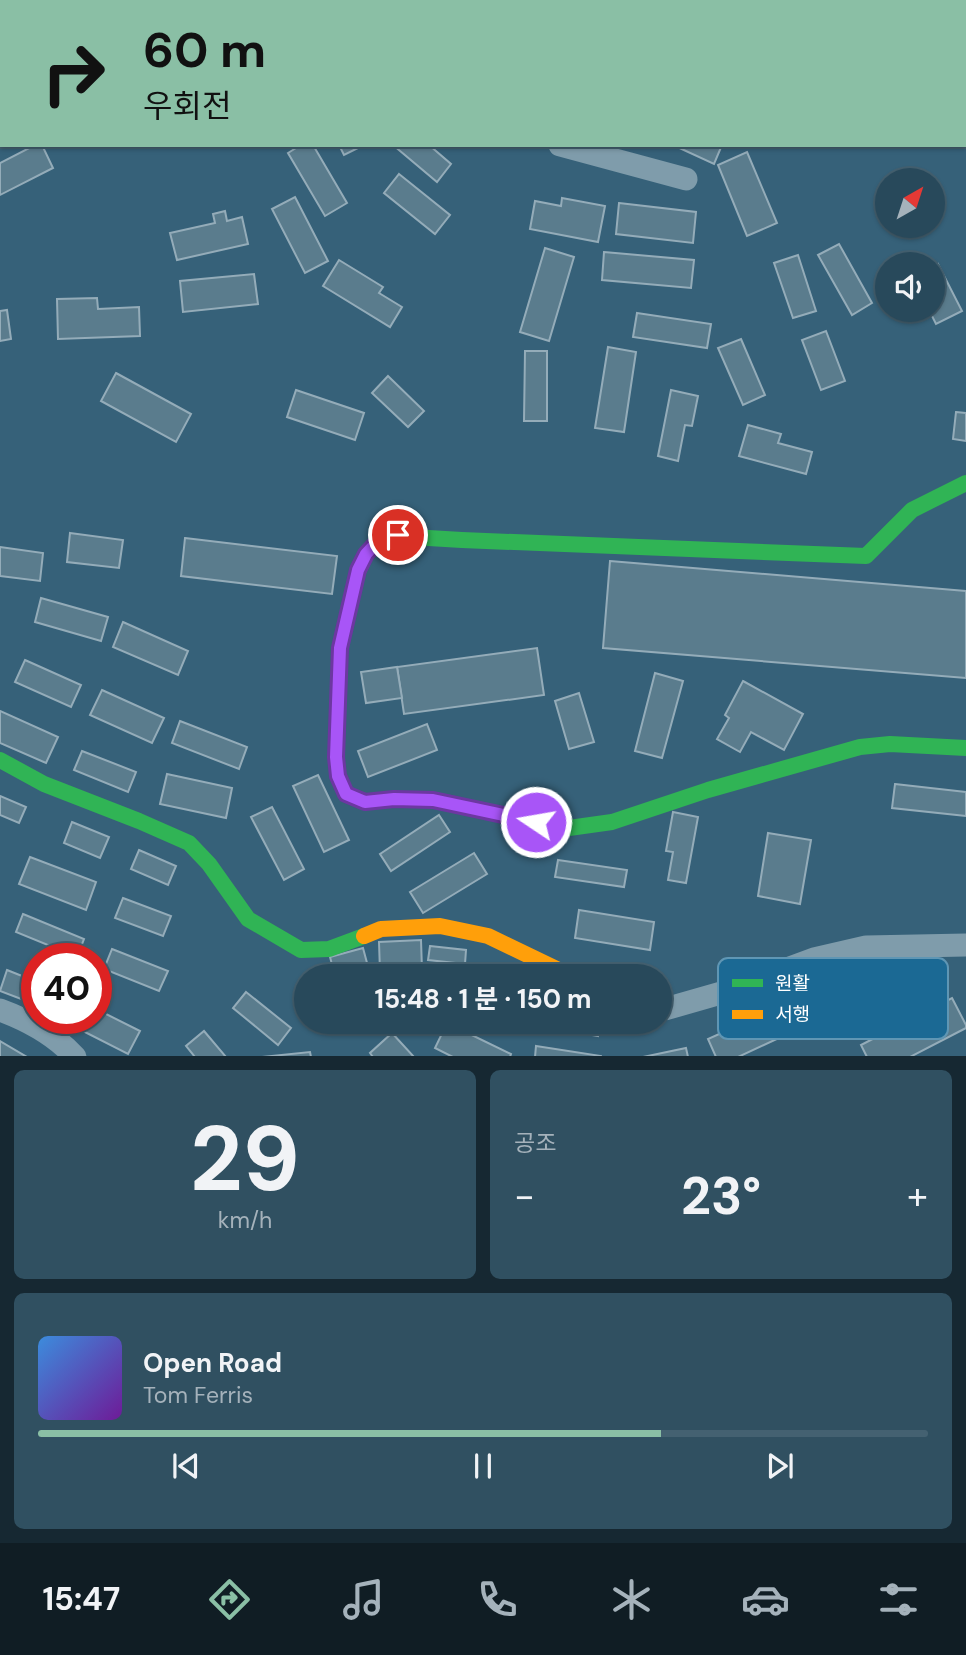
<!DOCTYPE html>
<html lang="ko">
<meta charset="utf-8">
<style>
body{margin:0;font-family:"DM Sans","Noto Sans KR",sans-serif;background:#305061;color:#f1f3f6;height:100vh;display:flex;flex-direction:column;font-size:26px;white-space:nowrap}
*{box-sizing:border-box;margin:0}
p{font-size:23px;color:#a5b2bb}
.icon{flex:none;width:38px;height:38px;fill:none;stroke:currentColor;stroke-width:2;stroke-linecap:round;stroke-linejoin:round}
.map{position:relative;height:1056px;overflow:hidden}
.details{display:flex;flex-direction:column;gap:14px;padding:14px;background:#162832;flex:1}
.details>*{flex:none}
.banner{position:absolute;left:0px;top:0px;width:966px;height:147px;box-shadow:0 2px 5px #0004,0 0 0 2px #446171;background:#8abfa5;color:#111;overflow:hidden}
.needle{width:46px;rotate:39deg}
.buttons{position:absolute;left:875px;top:168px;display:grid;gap:14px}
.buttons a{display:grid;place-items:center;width:70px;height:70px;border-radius:50%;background:#28495b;box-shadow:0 2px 5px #0004,0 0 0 2px #446171;font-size:35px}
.speed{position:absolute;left:21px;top:943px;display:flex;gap:14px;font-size:35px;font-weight:700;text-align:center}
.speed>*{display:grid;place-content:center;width:91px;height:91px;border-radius:50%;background:#28495b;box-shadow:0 2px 5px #0004,0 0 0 2px #446171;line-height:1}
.speed .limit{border:10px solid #d22;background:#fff;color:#111}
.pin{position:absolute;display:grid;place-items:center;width:60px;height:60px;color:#fff;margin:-30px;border:4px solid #fff;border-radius:50%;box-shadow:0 2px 7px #0007}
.me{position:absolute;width:77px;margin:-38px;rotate:282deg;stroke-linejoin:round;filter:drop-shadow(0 0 5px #0008)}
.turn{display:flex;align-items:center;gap:24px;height:147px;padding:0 28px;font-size:32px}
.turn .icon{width:91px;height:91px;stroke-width:2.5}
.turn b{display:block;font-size:49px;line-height:60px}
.big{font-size:52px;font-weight:700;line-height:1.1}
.details .card{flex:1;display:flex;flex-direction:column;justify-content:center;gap:10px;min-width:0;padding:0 24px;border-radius:10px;background:#305061}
.details .dial{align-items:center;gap:0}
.dial b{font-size:91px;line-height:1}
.song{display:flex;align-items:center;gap:21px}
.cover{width:84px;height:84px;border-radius:10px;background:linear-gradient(135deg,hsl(210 70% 55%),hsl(280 70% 35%))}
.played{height:7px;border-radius:4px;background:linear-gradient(90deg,#8abfa5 70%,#446171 70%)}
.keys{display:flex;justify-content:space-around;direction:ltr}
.heat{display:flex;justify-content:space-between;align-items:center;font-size:38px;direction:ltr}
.details .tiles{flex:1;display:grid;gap:14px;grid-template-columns:1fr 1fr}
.card:last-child{grid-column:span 2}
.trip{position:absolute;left:294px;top:964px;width:378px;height:70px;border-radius:35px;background:#28495b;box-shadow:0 2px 5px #0004,0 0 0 2px #446171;font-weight:700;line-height:70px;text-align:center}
.menu{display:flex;height:112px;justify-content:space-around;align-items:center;background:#101d24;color:#a5b2bb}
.menu .icon{width:49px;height:49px}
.menu .selected{color:#8abfa5}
.menu b{font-size:32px;color:#f1f3f6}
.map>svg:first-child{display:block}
.building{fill:#5a7c8d;stroke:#94acb9;stroke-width:2}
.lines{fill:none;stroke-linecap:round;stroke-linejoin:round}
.street{stroke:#7f9cab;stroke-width:23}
.fast{stroke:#30b455;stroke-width:16}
.slow{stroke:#ff9f0a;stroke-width:16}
.route-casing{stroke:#6d37a1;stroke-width:18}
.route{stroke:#a855f7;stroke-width:12}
.key{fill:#1b6994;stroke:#5f96b4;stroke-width:2}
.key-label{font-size:19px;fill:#fff}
</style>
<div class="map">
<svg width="966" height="1057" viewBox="0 0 966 1057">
<rect width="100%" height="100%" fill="#366179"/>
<g class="building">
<path d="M964 44 966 47V93L964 91Z"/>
<path d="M35 145H42L53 168 0 195V163Z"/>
<path d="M301 145H313L347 203 325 216 288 153Z"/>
<path d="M339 145H364L344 155Z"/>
<path d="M393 145H429L451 164 437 182Z"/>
<path d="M673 145H722L714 164Z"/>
<path d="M747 152 777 223 747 236 718 165Z"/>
<path d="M399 174 450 215 435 234 384 193Z"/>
<path d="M295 197 328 261 305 273 272 209Z"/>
<path d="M562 198 605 206 598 242 530 229 535 201 561 206Z"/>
<path d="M619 203 696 212 693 243 616 234Z"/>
<path d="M225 211 227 221 242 217 248 244 177 260 170 233 215 223 213 214Z"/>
<path d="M839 244 872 303 852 315 818 255Z"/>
<path d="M545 248 574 257 549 341 520 332Z"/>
<path d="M604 252 694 260 691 288 602 280Z"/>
<path d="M798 255 816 311 793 318 774 263Z"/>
<path d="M339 260 383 287 379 293 402 307 390 327 323 286Z"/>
<path d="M938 264 962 311 936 324 929 310H933V267Z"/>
<path d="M254 274 258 304 183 312 180 281Z"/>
<path d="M97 298 98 309 139 307 140 336 58 339 57 299Z"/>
<path d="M7 310 11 339 0 341V311Z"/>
<path d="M637 313 711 324 707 348 633 337Z"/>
<path d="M826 331 845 381 821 390 802 340Z"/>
<path d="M741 339 765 395 743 405 718 348Z"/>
<path d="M608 347 636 352 624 432 595 428Z"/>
<path d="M525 351H547V421H524Z"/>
<path d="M116 373 191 414 176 442 101 401Z"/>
<path d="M388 376 424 411 408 427 372 393Z"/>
<path d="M296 390 364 413 355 440 287 417Z"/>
<path d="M671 390 698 396 692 426 685 425 678 461 658 456Z"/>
<path d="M956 412 966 413V441L953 439Z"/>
<path d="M748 425 781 434 778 443 812 452 806 474 739 456Z"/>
<path d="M70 533 123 540 119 568 67 562Z"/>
<path d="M185 538 337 556 332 594 181 576Z"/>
<path d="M0 547 43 553 40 581 0 576Z"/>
<path d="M610 561 966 591V678L603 648Z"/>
<path d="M41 598 108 617 101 641 35 622Z"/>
<path d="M123 622 188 651 178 675 113 647Z"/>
<path d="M537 648 544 695 404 714 397 667Z"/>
<path d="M25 660 81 685 71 707 15 682Z"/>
<path d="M397 667 402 698 366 703 361 672Z"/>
<path d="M655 673 683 681 662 758 635 751Z"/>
<path d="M743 681 803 714 784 750 751 732 740 752 717 739 729 718 725 715Z"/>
<path d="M102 690 164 718 152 743 90 715Z"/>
<path d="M579 693 594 742 569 749 555 701Z"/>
<path d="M0 711 58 737 46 763 0 743Z"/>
<path d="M180 721 247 747 239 769 172 743Z"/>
<path d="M427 724 437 750 368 777 358 751Z"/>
<path d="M82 751 136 772 128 792 74 770Z"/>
<path d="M167 774 232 788 226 818 160 804Z"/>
<path d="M318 775 349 840 324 852 293 786Z"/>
<path d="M895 784 966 792V816L892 808Z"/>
<path d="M0 796 26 807 19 823 0 815Z"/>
<path d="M272 807 304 869 284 880 251 817Z"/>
<path d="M673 812 698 817 686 883 668 880 673 852 666 851Z"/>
<path d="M439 815 450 832 391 871 380 854Z"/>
<path d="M72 822 109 837 100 858 64 843Z"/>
<path d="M768 833 811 840 800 904 758 896Z"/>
<path d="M139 850 176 866 168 885 131 869Z"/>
<path d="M474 853 487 874 423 913 410 892Z"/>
<path d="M30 857 96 882 86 910 19 884Z"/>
<path d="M558 860 627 870 624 887 555 877Z"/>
<path d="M123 898 171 916 163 936 115 918Z"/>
<path d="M579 910 654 922 650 950 575 938Z"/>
<path d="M23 914 84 939 77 957 16 932Z"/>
<path d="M421 940 422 970 380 972 379 942Z"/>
<path d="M430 946 466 950 465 964 428 960Z"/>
<path d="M363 948 370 974 361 976H335L330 957Z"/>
<path d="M112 949 168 971 159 991 104 969Z"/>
<path d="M7 970 37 982V1005L0 991Z"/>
<path d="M246 992 291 1028 278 1045 233 1008Z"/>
<path d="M952 998 966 1025V1028L910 1057H867L861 1045Z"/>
<path d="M96 1009 140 1031 128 1054 75 1027 80 1018H96Z"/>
<path d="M768 1012 779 1038 738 1057H716L708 1039Z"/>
<path d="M565 1022H600L598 1036 564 1030Z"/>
<path d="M447 1023 511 1054 510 1057H453L435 1048Z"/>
<path d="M204 1031 226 1057H195L186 1046Z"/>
<path d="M392 1033 414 1057H373L370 1053Z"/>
<path d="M0 1041 27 1057H0Z"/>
<path d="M536 1046 601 1056V1057H535Z"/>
<path d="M686 1048 688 1057H643Z"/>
<path d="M310 1052 311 1057H262Z"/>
</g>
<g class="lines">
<g class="street">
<path d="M434 0 435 2"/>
<path d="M80 2 84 0"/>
<path d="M0 39 2 38"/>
<path d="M560 145 686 179"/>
<path d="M660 1009H665L728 991 814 959 866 947 966 945"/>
<path d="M0 1010C27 1020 55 1035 75 1057"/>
</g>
<g class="fast">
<path d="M395 536 462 540 866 556 912 510 966 483"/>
<path d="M336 751 338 776 346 794 365 802 394 799 433 800 569 828 612 822 708 790 860 747 890 744 966 748"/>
<path d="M0 760 44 784 139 821 189 843 209 864 248 919 301 950 329 949 364 936"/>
</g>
<g class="slow">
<path d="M336 751 340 648 358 571 366 554 379 540 395 536"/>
<path d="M364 936 381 929 440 926 488 936 571 976"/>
</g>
</g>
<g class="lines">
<g class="route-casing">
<path id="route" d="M398 535 379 540 366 554 358 570 340 648 336 757 338 776 346 794 365 802 394 799 433 800 536 822"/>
</g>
<use href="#route" class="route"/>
</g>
<rect x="718" y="958" width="230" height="81" rx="10" class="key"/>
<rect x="732" y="979" width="31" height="8" fill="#30b455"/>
<rect x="732" y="1010" width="31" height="9" fill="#ff9f0a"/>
<g class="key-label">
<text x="775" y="990">원활</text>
<text x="775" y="1021">서행</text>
</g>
</svg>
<div class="buttons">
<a><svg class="needle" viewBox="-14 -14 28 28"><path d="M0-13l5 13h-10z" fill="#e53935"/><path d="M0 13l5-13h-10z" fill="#a5b2bb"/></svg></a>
<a><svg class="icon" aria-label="sound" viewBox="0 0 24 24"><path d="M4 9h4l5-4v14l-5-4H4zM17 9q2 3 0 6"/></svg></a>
</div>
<div class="speed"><div class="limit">40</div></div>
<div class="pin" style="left:398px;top:535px;background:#d93025"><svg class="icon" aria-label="arrive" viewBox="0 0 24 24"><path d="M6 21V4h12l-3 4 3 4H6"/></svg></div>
<svg class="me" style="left:536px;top:822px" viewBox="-20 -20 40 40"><circle r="17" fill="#a855f7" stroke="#fff" stroke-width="3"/><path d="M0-11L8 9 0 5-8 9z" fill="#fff"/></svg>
<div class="trip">15:48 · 1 분 · 150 m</div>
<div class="banner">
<div class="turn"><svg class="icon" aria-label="right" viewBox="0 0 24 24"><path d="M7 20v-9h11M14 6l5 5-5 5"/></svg><div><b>60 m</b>우회전</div></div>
</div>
</div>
<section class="details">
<div class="tiles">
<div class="card dial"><b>29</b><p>km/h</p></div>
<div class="card"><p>공조</p>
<div class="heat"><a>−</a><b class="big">23°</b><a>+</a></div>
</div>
<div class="card">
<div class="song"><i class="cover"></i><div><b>Open Road</b><p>Tom Ferris</p></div></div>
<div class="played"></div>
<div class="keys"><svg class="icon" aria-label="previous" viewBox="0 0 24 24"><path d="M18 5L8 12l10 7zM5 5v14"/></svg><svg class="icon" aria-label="pause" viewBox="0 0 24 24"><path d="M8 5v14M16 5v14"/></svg><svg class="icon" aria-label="next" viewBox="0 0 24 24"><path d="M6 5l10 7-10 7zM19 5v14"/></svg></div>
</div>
</div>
</section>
<nav class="menu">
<b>15:47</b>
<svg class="icon selected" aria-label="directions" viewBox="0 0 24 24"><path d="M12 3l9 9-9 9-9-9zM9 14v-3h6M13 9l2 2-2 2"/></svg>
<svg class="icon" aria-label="music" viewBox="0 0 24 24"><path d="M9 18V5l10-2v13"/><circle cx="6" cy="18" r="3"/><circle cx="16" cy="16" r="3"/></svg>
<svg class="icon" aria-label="phone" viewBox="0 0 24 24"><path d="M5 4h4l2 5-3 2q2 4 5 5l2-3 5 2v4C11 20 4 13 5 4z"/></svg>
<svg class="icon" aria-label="climate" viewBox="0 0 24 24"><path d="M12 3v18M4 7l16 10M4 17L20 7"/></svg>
<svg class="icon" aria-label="car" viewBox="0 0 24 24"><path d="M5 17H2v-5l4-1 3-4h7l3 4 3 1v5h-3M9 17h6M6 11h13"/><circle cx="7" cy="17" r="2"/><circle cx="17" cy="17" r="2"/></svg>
<svg class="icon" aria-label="filters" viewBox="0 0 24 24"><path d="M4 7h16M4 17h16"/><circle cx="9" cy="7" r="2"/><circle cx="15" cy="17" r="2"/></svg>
</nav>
